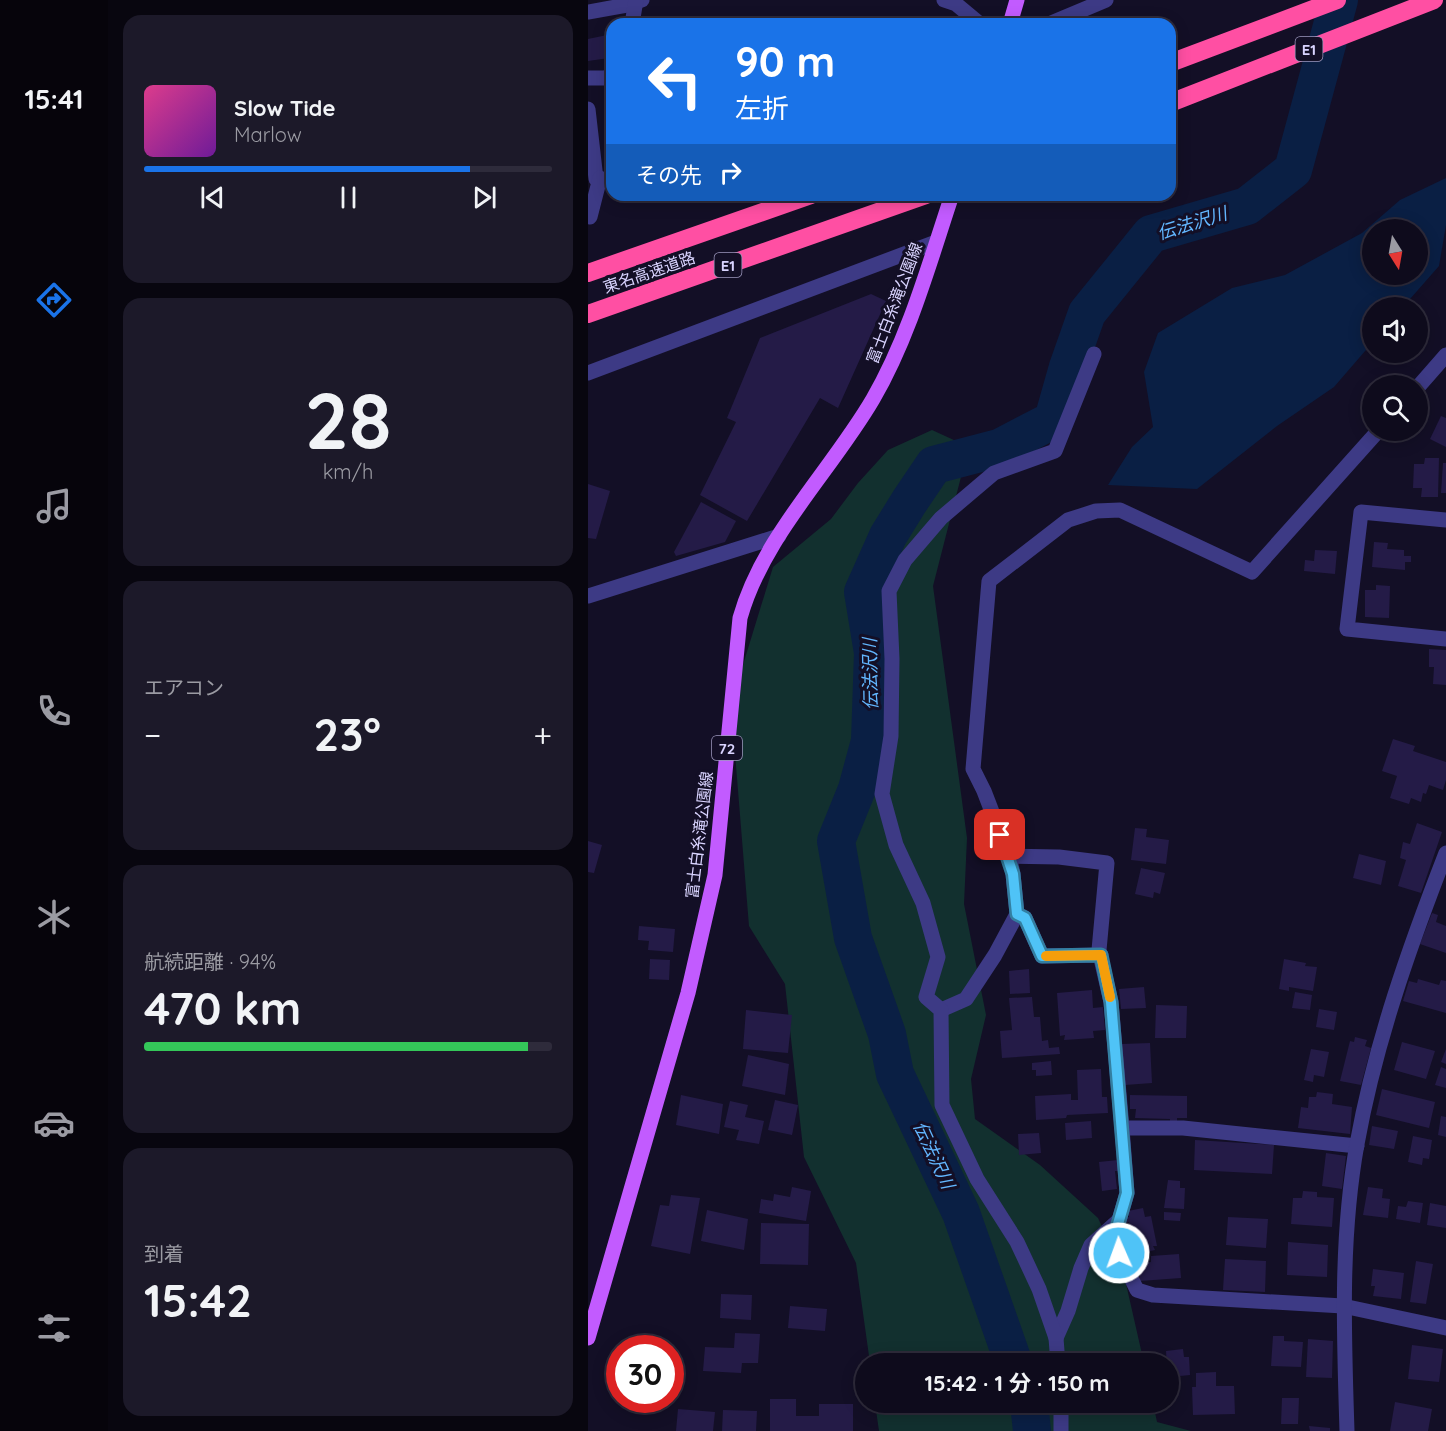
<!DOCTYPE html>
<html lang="ja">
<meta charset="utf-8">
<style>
body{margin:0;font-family:Quicksand,"Noto Sans JP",sans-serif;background:#1c1929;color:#f1f3f6;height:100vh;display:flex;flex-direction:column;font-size:22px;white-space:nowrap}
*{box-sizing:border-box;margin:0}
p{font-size:20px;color:#9b9ba3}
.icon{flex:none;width:33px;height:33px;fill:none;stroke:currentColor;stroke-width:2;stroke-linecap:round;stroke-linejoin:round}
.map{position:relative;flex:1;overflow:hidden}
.drawer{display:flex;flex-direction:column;gap:15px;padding:15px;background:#08060f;width:480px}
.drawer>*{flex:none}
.banner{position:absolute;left:18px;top:18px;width:570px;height:183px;border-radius:18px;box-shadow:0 3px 15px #0003,0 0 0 2px #2e2b3b;background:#1a73e8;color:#fff;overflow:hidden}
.needle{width:39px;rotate:169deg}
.buttons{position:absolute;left:774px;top:219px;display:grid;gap:12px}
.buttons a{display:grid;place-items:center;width:66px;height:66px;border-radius:50%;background:#0e0b1c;box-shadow:0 3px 15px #0003,0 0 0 2px #2e2b3b;font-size:30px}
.speed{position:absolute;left:18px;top:1335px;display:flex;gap:12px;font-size:30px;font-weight:700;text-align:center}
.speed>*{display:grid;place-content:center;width:78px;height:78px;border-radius:50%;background:#0e0b1c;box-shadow:0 3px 15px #0003,0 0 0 2px #2e2b3b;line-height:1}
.speed .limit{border:9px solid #d22;background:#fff;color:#111}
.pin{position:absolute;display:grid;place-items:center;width:51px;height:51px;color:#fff;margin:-26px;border-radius:12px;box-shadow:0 3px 9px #0006}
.me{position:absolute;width:66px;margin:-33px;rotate:358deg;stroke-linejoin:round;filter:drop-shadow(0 0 4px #0008)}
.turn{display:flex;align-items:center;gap:21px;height:126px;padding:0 30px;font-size:27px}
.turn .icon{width:78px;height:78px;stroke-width:2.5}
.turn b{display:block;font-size:42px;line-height:51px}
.then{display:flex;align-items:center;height:57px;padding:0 30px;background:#0003;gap:12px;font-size:22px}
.big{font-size:45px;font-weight:700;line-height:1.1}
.drawer .card{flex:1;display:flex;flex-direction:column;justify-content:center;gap:9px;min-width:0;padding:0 21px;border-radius:18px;background:#1c1929}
.drawer .dial{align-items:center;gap:0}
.dial b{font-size:78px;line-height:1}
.song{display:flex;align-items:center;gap:18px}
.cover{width:72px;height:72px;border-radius:9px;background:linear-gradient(135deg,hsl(330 70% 55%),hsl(280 70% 35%))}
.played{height:6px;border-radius:3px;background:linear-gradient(90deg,#1a73e8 80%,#2e2b3b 80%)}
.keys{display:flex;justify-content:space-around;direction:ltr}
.heat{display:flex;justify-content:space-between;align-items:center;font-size:33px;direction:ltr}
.charge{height:9px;border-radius:4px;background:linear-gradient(90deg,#34c759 94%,#2e2b3b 0)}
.trip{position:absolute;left:267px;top:1353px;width:324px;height:60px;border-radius:30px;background:#0e0b1c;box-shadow:0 3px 15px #0003,0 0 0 2px #2e2b3b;font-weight:700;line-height:60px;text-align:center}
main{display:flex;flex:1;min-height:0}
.menu{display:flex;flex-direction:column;width:108px;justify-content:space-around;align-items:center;background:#06040b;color:#9b9ba3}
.menu .icon{width:42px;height:42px}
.menu .on{color:#1a73e8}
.menu b{font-size:27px;color:#f1f3f6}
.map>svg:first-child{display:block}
.green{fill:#12302f}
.water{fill:#0a1f44;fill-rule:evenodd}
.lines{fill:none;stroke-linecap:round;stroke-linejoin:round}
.river{stroke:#0a1f44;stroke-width:38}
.building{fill:#241b47}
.minor{stroke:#3d3a85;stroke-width:15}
.major{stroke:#c25bff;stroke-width:15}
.highway{stroke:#ff4fa3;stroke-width:18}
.route-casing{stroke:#337fa1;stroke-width:15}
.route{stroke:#4fc3f7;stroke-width:10}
.slow{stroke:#f59e0b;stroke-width:10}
.labels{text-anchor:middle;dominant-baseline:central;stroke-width:6;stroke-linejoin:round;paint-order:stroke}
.shield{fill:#130f26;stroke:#9e99be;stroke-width:1.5}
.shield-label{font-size:15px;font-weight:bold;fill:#d9d4ff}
.street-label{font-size:16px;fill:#d9d4ff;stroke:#130f26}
.water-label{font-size:18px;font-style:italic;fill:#62b6ff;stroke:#130f26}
</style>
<main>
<nav class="menu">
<b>15:41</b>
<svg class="icon on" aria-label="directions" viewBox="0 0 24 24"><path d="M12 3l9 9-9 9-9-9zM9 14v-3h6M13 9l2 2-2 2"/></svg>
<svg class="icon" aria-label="music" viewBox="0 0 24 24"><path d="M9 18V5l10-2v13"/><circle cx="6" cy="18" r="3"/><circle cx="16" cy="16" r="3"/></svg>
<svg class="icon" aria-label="phone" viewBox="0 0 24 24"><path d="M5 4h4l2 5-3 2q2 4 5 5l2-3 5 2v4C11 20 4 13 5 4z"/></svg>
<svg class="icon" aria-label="climate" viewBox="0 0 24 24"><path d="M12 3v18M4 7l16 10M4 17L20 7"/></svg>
<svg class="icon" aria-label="car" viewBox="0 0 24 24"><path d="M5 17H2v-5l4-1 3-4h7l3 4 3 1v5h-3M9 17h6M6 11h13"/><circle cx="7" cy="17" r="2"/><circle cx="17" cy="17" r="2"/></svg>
<svg class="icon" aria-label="filters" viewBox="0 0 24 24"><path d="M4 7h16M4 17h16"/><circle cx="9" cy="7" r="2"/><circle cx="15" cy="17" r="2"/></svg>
</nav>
<section class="drawer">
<div class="card">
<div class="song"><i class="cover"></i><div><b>Slow Tide</b><p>Marlow</p></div></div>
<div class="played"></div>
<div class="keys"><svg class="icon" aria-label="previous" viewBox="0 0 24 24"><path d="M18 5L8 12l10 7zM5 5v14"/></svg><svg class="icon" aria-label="pause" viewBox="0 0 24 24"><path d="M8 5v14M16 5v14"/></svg><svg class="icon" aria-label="next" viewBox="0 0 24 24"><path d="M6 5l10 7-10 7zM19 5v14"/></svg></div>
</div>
<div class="card dial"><b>28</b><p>km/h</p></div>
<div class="card"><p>エアコン</p>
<div class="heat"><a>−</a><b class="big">23°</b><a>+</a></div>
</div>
<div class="card"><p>航続距離 · 94%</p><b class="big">470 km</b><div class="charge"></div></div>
<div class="card"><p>到着</p><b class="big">15:42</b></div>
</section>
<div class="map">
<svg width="858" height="1431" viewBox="0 0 858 1431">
<rect width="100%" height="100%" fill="#130f26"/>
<g class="green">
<path d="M344 430 368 441 374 473 345 586 379 838 376 904 398 1015 383 1079 387 1119 452 1165 510 1218 536 1275 556 1363H282L268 1263 216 1157 197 984 161 926 143 704 185 567 243 519 270 483 300 450Z"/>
<path d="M287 1403H565L569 1422 603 1431H291Z"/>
</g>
<path class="water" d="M858 178V225L851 266 815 307 784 308V343L746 387 689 426 609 489 520 485 544 447 565 427 556 372 570 333 644 288 697 275 774 233 812 200ZM784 230H830V274H784Z"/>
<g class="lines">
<g class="river">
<path d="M426 1364 373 1213 307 1074 299 1034 265 938 248 841 269 789 282 741 285 653 275 592 300 536 321 502 346 465 411 448 465 420 480 367 499 313 563 234 659 206 705 170 751 0"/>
<path d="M441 1402 444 1431"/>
</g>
</g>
<g class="building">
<path d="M24 34V51L20 52 21 58 0 61V39Z"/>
<path d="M283 294 298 301 250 408 232 398 159 521 112 495 148 422 139 418 172 338Z"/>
<path d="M853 416 858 418V447L842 439Z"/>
<path d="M837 458H851L850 497H833L834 488H825L826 464H836Z"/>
<path d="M855 463H858V493H853Z"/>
<path d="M0 484 22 491 8 539 0 538Z"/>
<path d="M113 502 148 521 137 542 88 556 86 552Z"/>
<path d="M786 542 800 543 799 549 816 550V556H823V562H817V570L784 567Z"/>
<path d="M727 550 749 551 747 574 716 571 717 560 726 561Z"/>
<path d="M788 585 802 586 801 618 777 617V590H788Z"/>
<path d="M841 649 858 650V685L845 684 846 667H841Z"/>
<path d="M805 739 827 746 825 751 858 762V780L855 790 841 785 838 794 835 793 833 802 823 798 821 804 802 798 809 776 794 771Z"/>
<path d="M829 823 854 832 833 893 810 886 818 860 812 858 815 842 822 844Z"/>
<path d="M547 828 559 829 558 837 581 840 578 864 543 860Z"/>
<path d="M0 841 14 845 6 873 0 872Z"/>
<path d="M771 854 798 861 793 885 765 878Z"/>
<path d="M553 868 577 873 572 894 566 892 565 898 547 894Z"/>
<path d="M844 913 850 915 848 922 858 926V953L832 944Z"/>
<path d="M51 926 87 929 85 952 60 950 61 941 50 940Z"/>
<path d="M62 959 82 960 81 980 61 979Z"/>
<path d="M696 959 718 963 717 966 729 967 725 991 701 987V991L691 989Z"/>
<path d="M441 969 442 993 422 994 421 971Z"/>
<path d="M830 979 851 985 853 980 858 981V1013L815 1001 821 981 829 983Z"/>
<path d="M556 987 558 1008 533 1009 531 989Z"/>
<path d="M504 990 505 1008 515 1007 517 1030 505 1031 506 1038 476 1040 477 1035 472 1036 469 993Z"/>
<path d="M707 992 724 995 722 1010 704 1008Z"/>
<path d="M444 997 446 1017H452L454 1041 460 1040 461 1048 471 1047 472 1054 414 1058 412 1031 424 1030 421 998Z"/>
<path d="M568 1005 599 1006 598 1038H567Z"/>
<path d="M731 1009 749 1012 746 1030 728 1027Z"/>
<path d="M158 1010 204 1015 200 1053 155 1049Z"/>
<path d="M767 1037 779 1040 777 1046 783 1048 773 1085 752 1081 762 1041 766 1042Z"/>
<path d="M814 1042 847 1051 838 1079 806 1070Z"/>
<path d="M562 1043 564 1083 537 1085 534 1044Z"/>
<path d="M723 1049 741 1052 736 1077 726 1075 725 1082 716 1080Z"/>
<path d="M858 1049V1064L853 1062Z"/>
<path d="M160 1055 201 1064 197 1095 154 1086Z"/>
<path d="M463 1061 464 1075 448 1076V1070H444V1063Z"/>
<path d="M853 1067 858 1069V1088L847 1085Z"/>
<path d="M513 1069 514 1097H519L520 1113 479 1115 478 1118 448 1120 447 1096 483 1094V1100H490L489 1070Z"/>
<path d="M794 1089 847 1102 841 1128 788 1115Z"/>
<path d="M729 1092 745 1094 744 1104 764 1107 762 1134 710 1128 713 1107 720 1108 721 1097H728Z"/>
<path d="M93 1095 135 1104 131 1134 88 1125Z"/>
<path d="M542 1095 599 1096V1118H589V1123H582V1119L547 1118 548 1109H542Z"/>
<path d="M187 1100 210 1105 204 1135 180 1130Z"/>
<path d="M142 1101 160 1105 157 1117 176 1121 171 1144 148 1140 151 1130 136 1127Z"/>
<path d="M853 1116 858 1117V1137L850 1135Z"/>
<path d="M503 1121 504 1138 478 1140 477 1123Z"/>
<path d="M784 1126 810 1131 806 1149 781 1145Z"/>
<path d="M451 1133 453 1153 431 1155 430 1134Z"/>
<path d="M825 1136 844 1140 841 1159 835 1158 834 1165 820 1162Z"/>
<path d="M607 1140 686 1145 684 1174 606 1170Z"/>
<path d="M738 1153 758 1156 754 1189 734 1186Z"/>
<path d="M530 1160 531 1171H527L529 1189 514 1191 511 1162Z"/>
<path d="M580 1180 592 1181V1188H597L596 1209 576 1208Z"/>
<path d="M204 1187 223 1191 218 1221 171 1213 173 1199 185 1201 186 1194 202 1197Z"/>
<path d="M780 1187 795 1189 794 1198 802 1199 800 1218 775 1215Z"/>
<path d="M715 1191 729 1192V1197L746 1198 744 1227 703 1224 705 1198H714Z"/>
<path d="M83 1195 112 1198 102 1254 63 1246 72 1205 81 1206Z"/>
<path d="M820 1201 835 1203 832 1223 808 1219 810 1206 818 1207Z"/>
<path d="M842 1203 858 1206V1228L839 1225Z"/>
<path d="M555 1208 557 1217 563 1216 569 1246H565L567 1250 554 1253 553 1249 547 1250 541 1222 539 1223 538 1218 541 1217 540 1211Z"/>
<path d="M119 1210 160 1219 156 1250 113 1241Z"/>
<path d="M576 1212 593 1213 592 1221 576 1220Z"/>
<path d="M640 1217 680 1219 678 1248 638 1245Z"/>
<path d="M173 1223 221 1224 220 1265 172 1264Z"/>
<path d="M700 1242 740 1245 739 1277 699 1275Z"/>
<path d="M591 1254 593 1278 552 1281 551 1263 563 1262V1256Z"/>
<path d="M637 1259 678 1261 677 1292 635 1290Z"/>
<path d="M828 1261 845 1264 838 1304 822 1302Z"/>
<path d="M785 1269 816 1273 813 1299 785 1296 787 1286H783Z"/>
<path d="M133 1294 164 1295 163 1320 132 1318Z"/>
<path d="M202 1306 239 1309 237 1331 200 1328Z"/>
<path d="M147 1333 172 1334 170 1363H154L153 1373 115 1371 117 1347 146 1348Z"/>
<path d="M685 1336H696V1341L715 1342 713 1367 683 1366Z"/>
<path d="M720 1339 745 1341 744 1378 718 1377Z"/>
<path d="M824 1345 855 1349 851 1382 820 1379Z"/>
<path d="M595 1349 596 1357H601L602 1375 592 1376V1381L580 1382 578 1351Z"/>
<path d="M628 1372V1386H646L647 1414 605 1415 604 1387H608V1373Z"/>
<path d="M694 1398H711L710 1424H693Z"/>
<path d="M182 1399H208V1416H231V1404H265V1431H182Z"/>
<path d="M807 1402 844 1409 840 1431H802Z"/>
<path d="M90 1409 127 1412 125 1431H88Z"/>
<path d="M135 1410 169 1411 168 1431H134Z"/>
<path d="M721 1426 742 1428V1431H722Z"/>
</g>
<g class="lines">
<g class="minor">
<path d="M356 0 368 4 392 24"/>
<path d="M0 12 39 5 54 0"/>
<path d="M44 24 48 0"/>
<path d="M461 24 518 0"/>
<path d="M0 78H20L24 71"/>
<path d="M0 109 8 179"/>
<path d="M2 217 12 178"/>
<path d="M0 373 348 242"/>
<path d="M830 387 858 355"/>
<path d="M858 520 773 512 759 629 858 639"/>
<path d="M0 596 191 536"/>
<path d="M421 856 471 857 519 863 511 950 523 1002 534 1128H595L769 1146"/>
<path d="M429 914 437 918 454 956 513 955"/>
<path d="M353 1010 378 999 407 955 429 914 425 874 421 856 396 791 385 769 401 581 480 520 508 511 532 510 664 572 791 430"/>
<path d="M534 1128 539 1193 530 1224 531 1253 549 1290 565 1295 755 1306 858 1328"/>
<path d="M468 1338 480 1311 493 1268 503 1245 531 1220"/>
<path d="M470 1364 468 1338 451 1289 429 1242 389 1179 354 1105 353 1010 338 997 350 957 335 903 308 845 294 794 303 736 304 659 301 591 317 560 353 518 406 473 467 451 506 354"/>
<path d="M473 1431V1402"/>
<path d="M759 1431C756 1335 752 1239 769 1144 787 1044 821 948 858 853"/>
</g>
<g class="major">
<path d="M422 24 429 0"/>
<path d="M0 1338 100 993 127 875 152 618C175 536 243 471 285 399 321 337 341 264 364 195"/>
</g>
<g class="highway">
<path d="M582 63 749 0"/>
<path d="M582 103 846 0"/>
<path d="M0 273 223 195"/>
<path d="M0 314 338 195"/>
</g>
</g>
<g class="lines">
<g class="route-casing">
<path id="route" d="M412 835 425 874 429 914 437 918 454 956 513 955 523 1002 539 1193 530 1224 531 1253"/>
</g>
<use href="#route" class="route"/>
<path class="slow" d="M458 956 513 955 522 997"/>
</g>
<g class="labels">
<g class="shield">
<rect x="707.5" y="37" width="27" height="24" rx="4.5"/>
<rect x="126.5" y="253" width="27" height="24" rx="4.5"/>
<rect x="124" y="736" width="30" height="24" rx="4.5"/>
</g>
<g class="shield-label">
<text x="721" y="49">E1</text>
<text x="140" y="265">E1</text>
<text x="139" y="748">72</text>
</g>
<g class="street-label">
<text transform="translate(61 272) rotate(-19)">東名高速道路</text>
<text transform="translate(306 303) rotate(-69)">富士白糸滝公園線</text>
<text transform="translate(111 835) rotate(-83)">富士白糸滝公園線</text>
</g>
<g class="water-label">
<text transform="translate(604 223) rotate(-17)">伝法沢川</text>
<text transform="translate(282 674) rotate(-91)">伝法沢川</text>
<text transform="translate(346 1155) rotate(65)">伝法沢川</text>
</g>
</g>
</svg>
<div class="buttons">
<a><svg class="needle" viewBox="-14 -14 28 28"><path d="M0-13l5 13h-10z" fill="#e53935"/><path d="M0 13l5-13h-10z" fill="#9b9ba3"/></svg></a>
<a><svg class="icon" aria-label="sound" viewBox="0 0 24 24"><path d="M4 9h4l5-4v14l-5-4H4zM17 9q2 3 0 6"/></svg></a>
<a><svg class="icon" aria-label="search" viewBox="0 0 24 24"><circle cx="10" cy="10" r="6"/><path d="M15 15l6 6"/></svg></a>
</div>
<div class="speed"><div class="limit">30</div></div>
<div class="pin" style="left:412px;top:835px;background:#d93025"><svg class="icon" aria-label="arrive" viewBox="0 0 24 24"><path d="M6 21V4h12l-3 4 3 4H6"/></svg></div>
<svg class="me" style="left:531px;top:1253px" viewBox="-20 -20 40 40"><circle r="17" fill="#4fc3f7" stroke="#fff" stroke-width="3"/><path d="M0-11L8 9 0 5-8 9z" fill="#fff"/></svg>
<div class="trip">15:42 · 1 分 · 150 m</div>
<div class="banner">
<div class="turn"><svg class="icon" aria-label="left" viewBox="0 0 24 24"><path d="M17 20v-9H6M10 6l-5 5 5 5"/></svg><div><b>90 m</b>左折</div></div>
<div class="then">その先<svg class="icon" aria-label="right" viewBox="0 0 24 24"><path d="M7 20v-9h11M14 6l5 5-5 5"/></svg></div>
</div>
</div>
</main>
